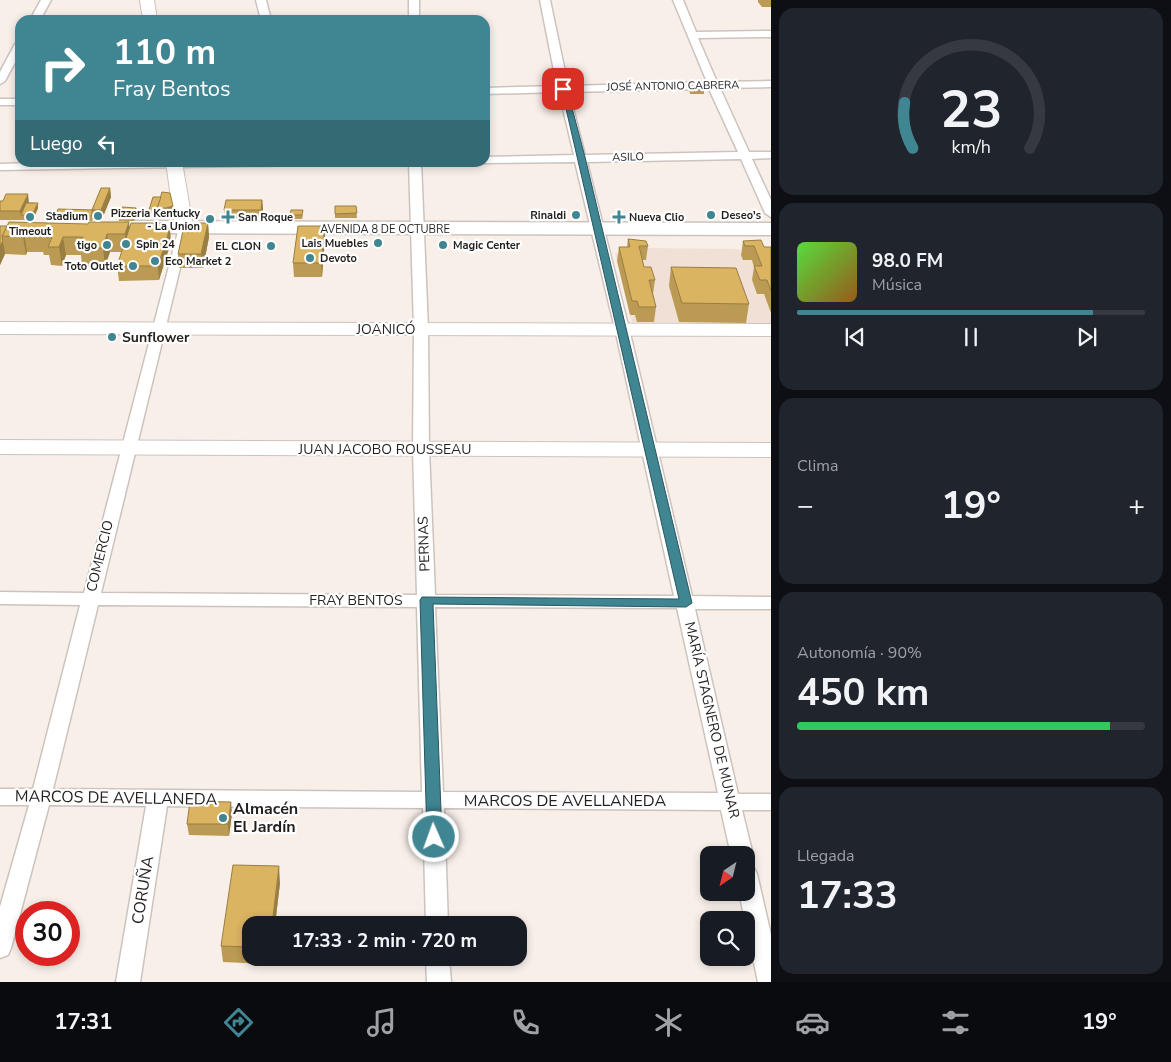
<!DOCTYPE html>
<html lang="es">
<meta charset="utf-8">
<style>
body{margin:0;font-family:"Nunito Sans",sans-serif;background:#20242c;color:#f1f3f6;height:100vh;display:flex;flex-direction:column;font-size:19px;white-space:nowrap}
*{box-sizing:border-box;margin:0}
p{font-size:16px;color:#9ea1a6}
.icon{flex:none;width:28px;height:28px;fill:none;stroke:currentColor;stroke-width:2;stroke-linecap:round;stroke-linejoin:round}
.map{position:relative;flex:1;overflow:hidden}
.side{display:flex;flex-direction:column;gap:8px;padding:8px;background:#0d0f14;width:400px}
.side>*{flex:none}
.banner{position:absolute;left:15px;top:15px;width:475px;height:152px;border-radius:15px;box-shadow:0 2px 8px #0003;background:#408592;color:#fff;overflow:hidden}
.needle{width:32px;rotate:215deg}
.tools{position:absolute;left:700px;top:846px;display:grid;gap:10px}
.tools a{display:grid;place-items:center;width:55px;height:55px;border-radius:10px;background:#171b24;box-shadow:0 2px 8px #0003;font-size:25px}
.speed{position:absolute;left:15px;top:901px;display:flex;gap:10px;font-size:25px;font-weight:700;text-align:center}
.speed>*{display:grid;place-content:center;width:65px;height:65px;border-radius:50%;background:#171b24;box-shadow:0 2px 8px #0003;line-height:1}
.speed .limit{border:8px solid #d22;background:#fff;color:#111}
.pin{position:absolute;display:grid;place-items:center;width:42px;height:42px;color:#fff;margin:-21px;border-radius:10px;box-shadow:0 2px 8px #0006}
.me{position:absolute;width:55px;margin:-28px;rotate:358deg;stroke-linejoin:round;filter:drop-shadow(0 0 4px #0008)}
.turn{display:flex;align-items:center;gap:18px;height:105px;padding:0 15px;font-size:22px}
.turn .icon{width:65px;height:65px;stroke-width:2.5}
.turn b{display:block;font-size:35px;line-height:42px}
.then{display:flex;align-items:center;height:48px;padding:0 15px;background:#0003;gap:10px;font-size:19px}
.big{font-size:38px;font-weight:700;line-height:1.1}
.side .card{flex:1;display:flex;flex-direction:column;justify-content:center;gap:8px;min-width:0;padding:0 18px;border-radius:15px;background:#20242c}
.side .dial{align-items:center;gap:0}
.dial svg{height:130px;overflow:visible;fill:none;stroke:#363941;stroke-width:7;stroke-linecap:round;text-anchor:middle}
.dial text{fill:#f1f3f6;stroke:none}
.song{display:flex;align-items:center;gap:15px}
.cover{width:60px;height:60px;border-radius:8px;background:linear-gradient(135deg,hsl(110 70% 55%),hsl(30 70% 35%))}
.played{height:5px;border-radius:2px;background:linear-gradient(90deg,#408592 85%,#363941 85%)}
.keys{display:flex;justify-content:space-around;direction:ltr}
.heat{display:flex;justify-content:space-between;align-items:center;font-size:28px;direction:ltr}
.charge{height:8px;border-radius:4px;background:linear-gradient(90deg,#34c759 90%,#363941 0)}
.trip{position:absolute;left:242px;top:916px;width:285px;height:50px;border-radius:15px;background:#171b24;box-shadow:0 2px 8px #0003;font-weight:700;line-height:50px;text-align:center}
.dock{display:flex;height:80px;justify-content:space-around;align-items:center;background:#090b0e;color:#9ea1a6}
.dock .icon{width:35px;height:35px}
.dock .selected{color:#408592}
.dock b{font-size:22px;color:#f1f3f6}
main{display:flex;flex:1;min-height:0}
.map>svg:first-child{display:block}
.built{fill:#f1e0d6}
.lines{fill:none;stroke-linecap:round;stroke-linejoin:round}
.street-casing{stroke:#ccc3be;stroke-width:3}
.secondary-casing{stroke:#ccc3be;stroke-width:2}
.primary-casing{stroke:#ccc3be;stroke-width:3}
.path{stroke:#9f9894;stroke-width:2;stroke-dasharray:2 2;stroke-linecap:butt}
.street{fill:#fff;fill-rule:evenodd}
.secondary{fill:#fff;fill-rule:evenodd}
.primary{fill:#fff;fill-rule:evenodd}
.wall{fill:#bb9b53}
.shaded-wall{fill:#997e43}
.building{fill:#dab460;stroke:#997e43}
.route{fill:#408592;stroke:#2a565f}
.poi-dot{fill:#408592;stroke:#fefefe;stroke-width:2}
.labels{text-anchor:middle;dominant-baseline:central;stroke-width:4.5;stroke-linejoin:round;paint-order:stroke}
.far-street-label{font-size:11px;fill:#221f1d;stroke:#fefefe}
.far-poi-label{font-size:11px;font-weight:bold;fill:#221f1d;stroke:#fefefe;text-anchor:end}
.street-label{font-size:14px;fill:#221f1d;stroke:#fefefe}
.poi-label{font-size:14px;font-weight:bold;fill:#221f1d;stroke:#fefefe;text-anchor:start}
.near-street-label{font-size:16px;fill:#221f1d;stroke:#fefefe}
.near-poi-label{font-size:16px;font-weight:bold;fill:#221f1d;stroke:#fefefe;text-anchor:start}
</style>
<main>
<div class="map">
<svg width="771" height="982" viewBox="0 0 771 982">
<rect width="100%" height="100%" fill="#f8efe9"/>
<path class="built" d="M640 248 739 249 741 253H769L771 258V323L632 322 615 253H641Z"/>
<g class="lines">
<g class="street-casing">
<g id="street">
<path d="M41 0H51L40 20H30Z"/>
<path d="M256 0H266L271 20H261Z"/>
<rect x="409" y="0" width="10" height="20"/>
<path d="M540 0H550L568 86 707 82 673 0H683L696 32 771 31V37L698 38 717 82 771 81V87L720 88 749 152H771V158L752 159 771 200V217L765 213 741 159 587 162 629 329 692 596 771 597V609H695L738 794H771V810H742L753 855 750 861 746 862V855H731L721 810 444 808 448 925H426L423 808 167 806 140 982H116L146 806 49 805 11 948 8 955 0 958V907L29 805H0V789H33L80 605 0 604V592L84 593 180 224 184 223 190 227 101 593 417 595 413 449 414 329 409 162H421L428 329 429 449 435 595 674 596 615 329 575 162 485 163 481 162H485V157L574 155 559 92 485 94V88L557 86ZM709 89 738 152 585 155 569 92ZM98 605 417 607 422 792 53 789ZM435 607 677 608 718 793 443 792Z"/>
<path d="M20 41V53L5 81 0 84V72L15 44Z"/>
<rect x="0" y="99" width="20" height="6"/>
<path d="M64 162H313L308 165 0 170V164Z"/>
<path d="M746 865 754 868 757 874 771 935V982H758L739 892H746Z"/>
<path d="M426 958H449L451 982H427Z"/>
</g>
</g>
<g class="secondary-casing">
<g id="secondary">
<path d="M140 0H154L157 20H143Z"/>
<path d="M166 162H182L193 227 190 231 184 232 178 231 175 227Z"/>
<path d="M0 322 771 324V336L0 334Z"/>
<path d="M0 440 771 443V457L0 454Z"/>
</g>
</g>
<g class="primary-casing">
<path id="primary" d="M132 221 771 223V235L132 233 125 231 122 227 125 223Z"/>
</g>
<path class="path" d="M327 20 403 17"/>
<use href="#street" class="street"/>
<use href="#secondary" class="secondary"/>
<use href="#primary" class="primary"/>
</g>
<g class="wall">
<path d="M758 0H771V7H762L758 2Z"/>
<path d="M689 86 704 90V94H690L689 90Z"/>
<path d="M110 188 111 197 102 219H93L92 221 55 220V216L92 210Z"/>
<path d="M153 197 173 206 174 215 167 218 149 217 148 213Z"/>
<path d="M262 200 263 209 261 220 225 219 224 210Z"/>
<path d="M0 201 38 203V208L33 220H0Z"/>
<path d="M335 206H356L357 218H335Z"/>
<path d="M136 208 137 212 134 221H119L118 217Z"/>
<path d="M290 215H303L302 219H291Z"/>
<path d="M208 223 209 237 203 268H179L178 254Z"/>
<path d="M0 226H130L171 242 159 280 119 281 117 266 122 252H110L105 266H82L81 255H66L62 266 51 265 49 255H44L43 252H27L26 255 5 254 0 265Z"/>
<path d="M325 239 322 277H294L293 263Z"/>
<path d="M628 239 648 246 646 260H642L644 267 655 280 653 294 656 307 654 322H637L635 315H630L617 261 619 247H627Z"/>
<path d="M743 241 764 247H771V313L764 294H757L752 280 754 267 752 260H743L741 255Z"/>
<path d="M671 267 749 304 746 323 679 322 669 286Z"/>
<path d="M232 813 229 836 189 835 187 824Z"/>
<path d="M280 883 275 925H251V958H272L271 964 223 962 221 946Z"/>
</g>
<g class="shaded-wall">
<path d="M110 188 111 197 102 219 101 210Z"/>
<path d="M28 194 29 203 21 215 20 211Z"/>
<path d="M262 200 263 209 261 220V210Z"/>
<path d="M38 203V208L33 220 32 215Z"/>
<path d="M173 206 174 215 167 218 166 208Z"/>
<path d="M136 208 137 212 134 221 133 217Z"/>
<path d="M129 222 131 240 127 253 125 234Z"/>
<path d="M208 223 209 237 203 268 201 254Z"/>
<path d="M325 226V239L322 277 321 263Z"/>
<path d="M170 228 171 242 159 280 158 266Z"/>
<path d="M24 233 27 252 26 255 23 237Z"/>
<path d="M107 234 110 252 105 266 103 248Z"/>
<path d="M63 237 66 255 62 266 59 247Z"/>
<path d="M3 241 5 254 0 265V246Z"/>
<path d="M231 802 232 813 229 836 228 824Z"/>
<path d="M279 866 280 883 275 925H272Z"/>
</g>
<g class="building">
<path d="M118 16H136L135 20H117Z"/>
<path d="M689 86H703L704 90 690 89Z"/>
<path d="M101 188H110L101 210H92Z"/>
<path d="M162 192 170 193 173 206 166 208H157Z"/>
<path d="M6 194H28L20 211H0V201H3Z"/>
<path d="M153 197H161L157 208 158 213H148Z"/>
<path d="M226 200H262L261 210H224Z"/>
<path d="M26 203H38L32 215H21Z"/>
<path d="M335 206H356L357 213 335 214Z"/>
<path d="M122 207 136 208 133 217H118Z"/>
<path d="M58 209 94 210H92V214L91 216H55Z"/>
<path d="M291 210H303L302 215H290Z"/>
<path d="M9 222 88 224 89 222H129L125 234H107L103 248H80L83 237H63L59 247H48L52 237H41L43 234 24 233 23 237 2 236Z"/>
<path d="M131 223H163L170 228 158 266H117Z"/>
<path d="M191 223H208L201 254H178L184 226Z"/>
<path d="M0 226H7L2 236 3 241 0 246Z"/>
<path d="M298 226H325L321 263H293Z"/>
<path d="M628 239 646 241 648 246H639L644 267H651L655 280H649L656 307H639L637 301H632L619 247H630Z"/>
<path d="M761 240 764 247H771V291L767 280H760L754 266H762L754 246H745L743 241Z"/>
<path d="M671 267 736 268 749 304 682 303Z"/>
<path d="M190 801 231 802 228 824H187Z"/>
<path d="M233 865 279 866 272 925H251V947L221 946Z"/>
</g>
<path class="route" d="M561 87 567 89 585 157 692 603 686 607 433 604 442 837 440 841 434 843 429 841 427 837 420 600 422 597 679 599Z"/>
<g class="poi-dot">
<circle cx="576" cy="215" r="5"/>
<circle cx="711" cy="215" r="5"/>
<circle cx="98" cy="216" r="5"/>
<circle cx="30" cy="217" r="5"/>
<path d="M225.5 209.5h5v5h5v5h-5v5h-5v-5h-5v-5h5z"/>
<path d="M616.5 209.5h5v5h5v5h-5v5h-5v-5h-5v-5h5z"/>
<circle cx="210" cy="219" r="5"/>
<circle cx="378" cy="243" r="5"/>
<circle cx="126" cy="244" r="5"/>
<circle cx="107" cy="245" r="5"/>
<circle cx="443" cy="245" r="5"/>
<circle cx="271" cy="246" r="5"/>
<circle cx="310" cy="258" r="5"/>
<circle cx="155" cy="261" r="5"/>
<circle cx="133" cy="266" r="5"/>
<circle cx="112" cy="337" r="5"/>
<circle cx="223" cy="818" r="5"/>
</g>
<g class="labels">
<g class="far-street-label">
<text transform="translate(673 86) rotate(-1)">JOSÉ ANTONIO CABRERA</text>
<text transform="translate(628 157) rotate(-1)">ASILO</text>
<text x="385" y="229">AVENIDA 8 DE OCTUBRE</text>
</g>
<g class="far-poi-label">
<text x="200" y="213">Pizzeria Kentucky<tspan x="200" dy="13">- La Union</tspan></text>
<text x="566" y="215">Rinaldi</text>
<text x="721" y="215" text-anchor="start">Deseo's</text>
<text x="88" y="216">Stadium</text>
<text x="238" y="217" text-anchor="start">San Roque</text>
<text x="629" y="217" text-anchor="start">Nueva Clio</text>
<text x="30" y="231" text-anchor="middle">Timeout</text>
<text x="368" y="243">Lais Muebles</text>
<text x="136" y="244" text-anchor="start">Spin 24</text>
<text x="97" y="245">tigo</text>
<text x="453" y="245" text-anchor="start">Magic Center</text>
<text x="261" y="246">EL CLON</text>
<text x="320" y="258" text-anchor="start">Devoto</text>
<text x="165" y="261" text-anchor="start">Eco Market 2</text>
<text x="123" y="266">Toto Outlet</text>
</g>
<g class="street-label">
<text x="386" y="329">JOANICÓ</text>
<text x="385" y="449">JUAN JACOBO ROUSSEAU</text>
<text transform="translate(424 544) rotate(-92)">PERNAS</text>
<text transform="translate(100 556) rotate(-76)">COMERCIO</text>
<text x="356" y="600">FRAY BENTOS</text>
<text transform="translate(712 720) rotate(77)">MARÍA STAGNERO DE MUNAR</text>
</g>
<g class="poi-label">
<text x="122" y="337">Sunflower</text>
</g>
<g class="near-street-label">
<text transform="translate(116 798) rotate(1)">MARCOS DE AVELLANEDA</text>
<text x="565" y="801">MARCOS DE AVELLANEDA</text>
<text transform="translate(143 890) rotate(-81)">CORUÑA</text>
</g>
<g class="near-poi-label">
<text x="233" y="809">Almacén<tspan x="233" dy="18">El Jardín</tspan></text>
</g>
</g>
</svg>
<div class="tools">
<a><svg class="needle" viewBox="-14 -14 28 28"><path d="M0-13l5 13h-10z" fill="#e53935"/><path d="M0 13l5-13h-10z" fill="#9ea1a6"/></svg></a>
<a><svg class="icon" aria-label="search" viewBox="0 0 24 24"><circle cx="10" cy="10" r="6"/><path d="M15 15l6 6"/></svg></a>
</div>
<div class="speed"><div class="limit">30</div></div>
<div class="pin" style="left:563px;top:89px;background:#d93025"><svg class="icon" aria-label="arrive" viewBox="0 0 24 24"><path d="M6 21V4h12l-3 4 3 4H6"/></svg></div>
<svg class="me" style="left:434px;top:837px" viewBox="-20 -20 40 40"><circle r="17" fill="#408592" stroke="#fff" stroke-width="3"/><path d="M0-11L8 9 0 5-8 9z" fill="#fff"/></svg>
<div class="trip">17:33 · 2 min · 720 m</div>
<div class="banner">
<div class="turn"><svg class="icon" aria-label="right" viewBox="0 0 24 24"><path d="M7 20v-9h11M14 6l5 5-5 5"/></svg><div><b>110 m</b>Fray Bentos</div></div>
<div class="then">Luego<svg class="icon" aria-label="left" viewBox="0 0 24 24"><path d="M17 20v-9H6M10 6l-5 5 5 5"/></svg></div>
</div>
</div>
<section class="side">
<div class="card dial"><svg viewBox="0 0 100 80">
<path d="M14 69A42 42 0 1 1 86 69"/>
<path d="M14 69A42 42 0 0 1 9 41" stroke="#408592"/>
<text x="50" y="56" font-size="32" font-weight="700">23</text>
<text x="50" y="72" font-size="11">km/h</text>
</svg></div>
<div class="card">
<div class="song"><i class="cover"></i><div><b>98.0 FM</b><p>Música</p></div></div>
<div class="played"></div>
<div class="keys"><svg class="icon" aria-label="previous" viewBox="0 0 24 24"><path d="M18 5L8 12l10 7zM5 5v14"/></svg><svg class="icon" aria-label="pause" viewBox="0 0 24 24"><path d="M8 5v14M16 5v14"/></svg><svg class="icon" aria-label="next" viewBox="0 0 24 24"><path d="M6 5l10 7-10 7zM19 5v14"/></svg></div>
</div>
<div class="card"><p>Clima</p>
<div class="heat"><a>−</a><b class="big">19°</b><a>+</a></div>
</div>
<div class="card"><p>Autonomía · 90%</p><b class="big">450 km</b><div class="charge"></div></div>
<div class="card"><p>Llegada</p><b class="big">17:33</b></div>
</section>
</main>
<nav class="dock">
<b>17:31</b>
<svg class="icon selected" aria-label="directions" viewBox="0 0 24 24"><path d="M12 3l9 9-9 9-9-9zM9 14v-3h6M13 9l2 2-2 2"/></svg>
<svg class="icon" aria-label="music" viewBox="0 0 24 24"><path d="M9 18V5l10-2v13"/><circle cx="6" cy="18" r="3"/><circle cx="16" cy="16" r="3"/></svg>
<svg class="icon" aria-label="phone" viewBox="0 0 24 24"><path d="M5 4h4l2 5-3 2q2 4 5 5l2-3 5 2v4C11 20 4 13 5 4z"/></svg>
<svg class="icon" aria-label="climate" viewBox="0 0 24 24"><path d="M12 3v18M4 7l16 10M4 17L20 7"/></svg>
<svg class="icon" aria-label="car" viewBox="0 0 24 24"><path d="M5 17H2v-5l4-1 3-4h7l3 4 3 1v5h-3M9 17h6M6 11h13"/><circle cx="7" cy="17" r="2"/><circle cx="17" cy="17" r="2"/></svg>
<svg class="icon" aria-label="filters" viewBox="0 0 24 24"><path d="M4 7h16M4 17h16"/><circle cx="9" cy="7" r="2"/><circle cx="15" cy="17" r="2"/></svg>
<b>19°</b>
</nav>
